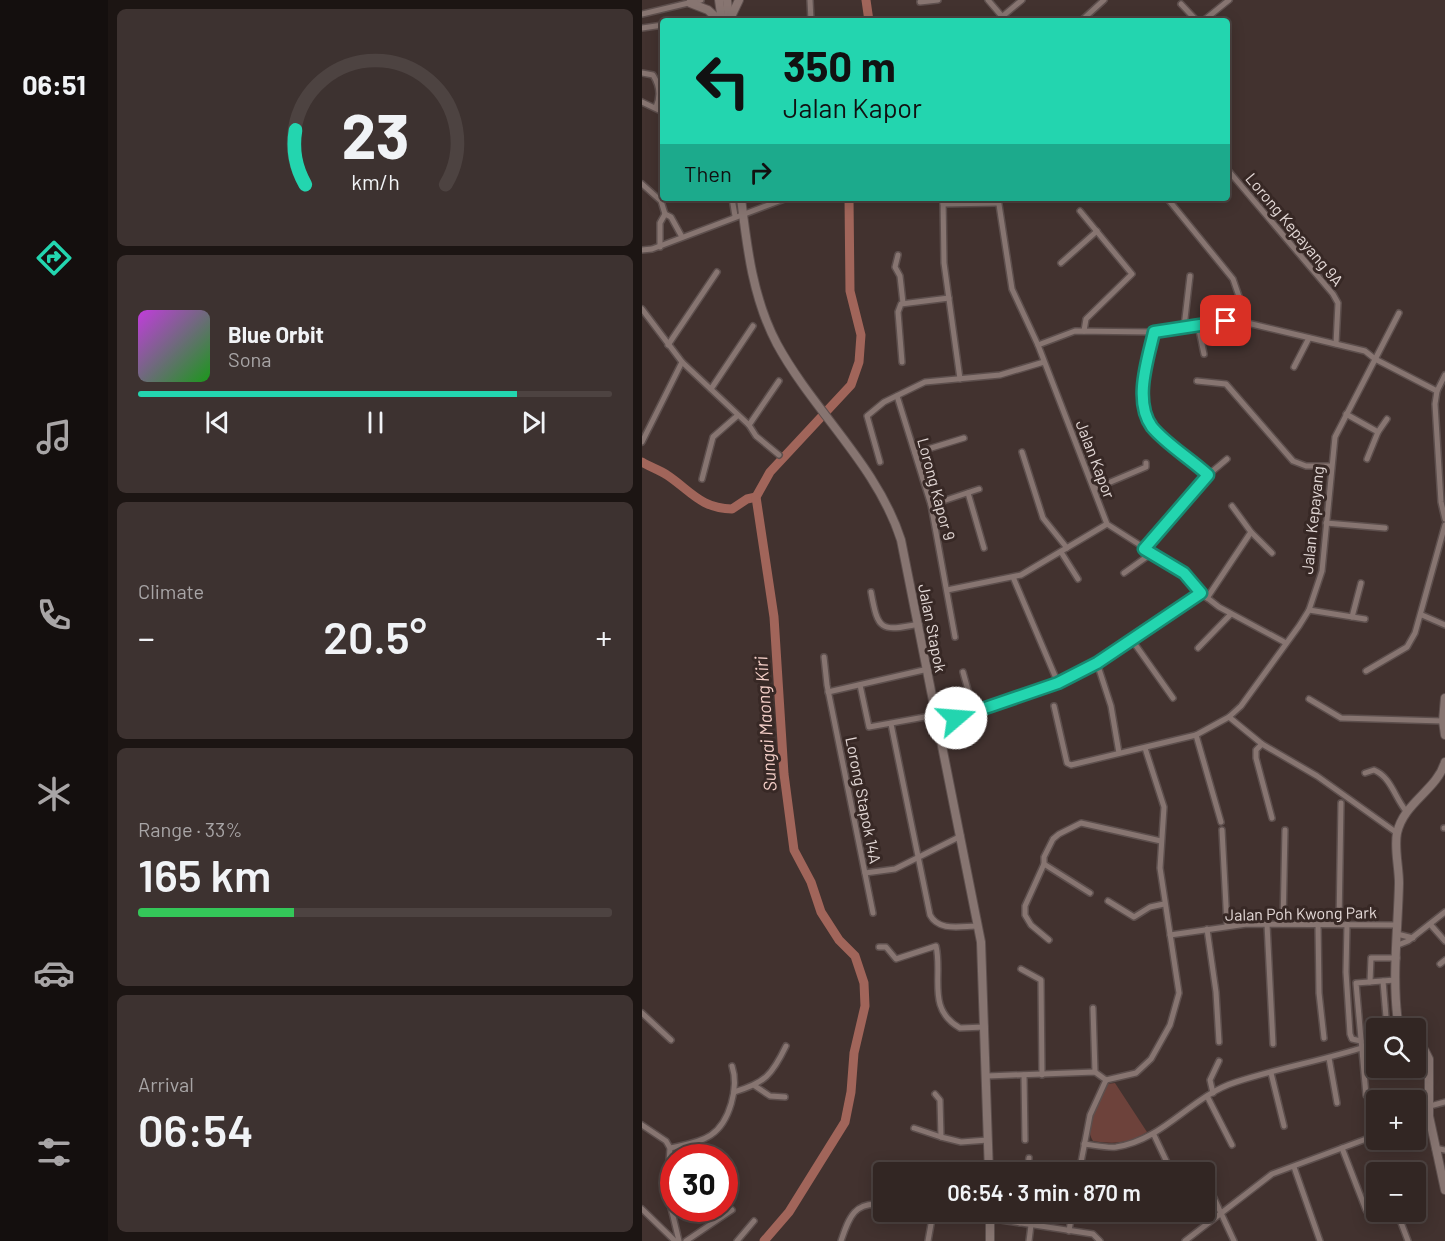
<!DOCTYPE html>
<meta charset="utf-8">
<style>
body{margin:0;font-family:Barlow,sans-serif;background:#3d3230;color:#f1f3f6;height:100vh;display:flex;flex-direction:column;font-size:22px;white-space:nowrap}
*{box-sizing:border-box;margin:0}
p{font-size:20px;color:#a8a5a6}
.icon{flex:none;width:33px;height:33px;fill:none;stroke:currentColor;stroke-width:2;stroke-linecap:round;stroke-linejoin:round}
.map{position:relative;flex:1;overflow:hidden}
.side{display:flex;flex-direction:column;gap:9px;padding:9px;background:#1c1513;width:534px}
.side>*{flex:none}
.banner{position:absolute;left:18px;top:18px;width:570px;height:183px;border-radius:6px;box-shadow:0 3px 15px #0003,0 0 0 2px #4d4341;background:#23d5af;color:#111;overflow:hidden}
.controls{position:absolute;left:724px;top:1018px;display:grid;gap:12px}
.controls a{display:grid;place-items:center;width:60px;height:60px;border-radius:6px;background:#322623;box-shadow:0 3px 15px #0003,0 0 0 2px #4d4341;font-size:30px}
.speed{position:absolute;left:18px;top:1144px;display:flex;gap:12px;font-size:30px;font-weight:700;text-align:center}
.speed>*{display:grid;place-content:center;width:78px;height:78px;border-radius:50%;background:#322623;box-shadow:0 3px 15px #0003,0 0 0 2px #4d4341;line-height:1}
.speed .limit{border:9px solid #d22;background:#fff;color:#111}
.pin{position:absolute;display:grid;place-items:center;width:51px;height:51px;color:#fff;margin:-26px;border-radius:12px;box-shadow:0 3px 9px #0006}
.me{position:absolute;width:66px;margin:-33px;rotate:72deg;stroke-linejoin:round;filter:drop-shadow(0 0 4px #0008)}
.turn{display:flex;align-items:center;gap:21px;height:126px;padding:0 24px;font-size:27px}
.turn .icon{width:78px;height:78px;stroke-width:2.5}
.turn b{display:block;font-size:42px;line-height:51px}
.then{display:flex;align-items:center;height:57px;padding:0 24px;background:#0003;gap:12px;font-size:22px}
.big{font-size:45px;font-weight:600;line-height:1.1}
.side .tile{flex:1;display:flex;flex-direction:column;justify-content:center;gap:9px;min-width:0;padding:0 21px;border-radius:9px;background:#3d3230}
.side .dial{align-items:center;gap:0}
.dial svg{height:156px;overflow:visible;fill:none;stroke:#4d4341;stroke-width:7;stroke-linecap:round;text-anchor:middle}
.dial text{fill:#f1f3f6;stroke:none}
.song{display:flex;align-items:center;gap:18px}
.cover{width:72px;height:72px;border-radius:9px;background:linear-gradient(135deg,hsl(290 70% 55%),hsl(120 70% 35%))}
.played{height:6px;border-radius:3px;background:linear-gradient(90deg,#23d5af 80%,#4d4341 80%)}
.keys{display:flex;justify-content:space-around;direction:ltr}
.heat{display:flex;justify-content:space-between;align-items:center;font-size:33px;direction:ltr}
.charge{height:9px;border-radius:4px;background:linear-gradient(90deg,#34c759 33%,#4d4341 0)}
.trip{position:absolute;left:231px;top:1162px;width:342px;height:60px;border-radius:6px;background:#322623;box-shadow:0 3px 15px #0003,0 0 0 2px #4d4341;font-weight:600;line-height:60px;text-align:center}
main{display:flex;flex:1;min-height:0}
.tab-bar{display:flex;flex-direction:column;width:108px;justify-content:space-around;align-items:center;background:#140f0e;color:#a8a5a6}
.tab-bar .icon{width:42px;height:42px}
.tab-bar .on{color:#23d5af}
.tab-bar b{font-size:27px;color:#f1f3f6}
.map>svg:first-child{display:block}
.green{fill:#6d423b}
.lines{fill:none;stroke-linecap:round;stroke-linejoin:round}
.river{stroke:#a1655a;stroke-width:9}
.street-casing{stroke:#5d4f4d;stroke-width:8}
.secondary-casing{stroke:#5d4f4d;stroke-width:10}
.street{stroke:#877571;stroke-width:5}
.secondary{stroke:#877571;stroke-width:8}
.route-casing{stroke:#178a72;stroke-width:15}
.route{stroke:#23d5af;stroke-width:10}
.labels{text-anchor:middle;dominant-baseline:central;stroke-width:6;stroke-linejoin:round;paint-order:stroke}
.street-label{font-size:16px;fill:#e4d9d7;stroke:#372825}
.water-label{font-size:18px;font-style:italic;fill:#f6d0c9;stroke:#372825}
</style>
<main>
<nav class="tab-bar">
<b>06:51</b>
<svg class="icon on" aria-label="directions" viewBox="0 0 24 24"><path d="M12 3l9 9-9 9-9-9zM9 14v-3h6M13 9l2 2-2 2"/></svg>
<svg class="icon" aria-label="music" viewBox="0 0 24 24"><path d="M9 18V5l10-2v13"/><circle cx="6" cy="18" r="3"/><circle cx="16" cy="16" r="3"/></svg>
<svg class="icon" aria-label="phone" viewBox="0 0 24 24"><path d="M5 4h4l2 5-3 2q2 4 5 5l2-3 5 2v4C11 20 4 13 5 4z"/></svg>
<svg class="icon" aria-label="climate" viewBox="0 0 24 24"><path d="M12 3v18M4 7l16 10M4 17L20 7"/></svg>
<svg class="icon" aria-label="car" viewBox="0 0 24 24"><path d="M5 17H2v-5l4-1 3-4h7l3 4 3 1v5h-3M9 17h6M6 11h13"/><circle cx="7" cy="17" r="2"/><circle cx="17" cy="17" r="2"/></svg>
<svg class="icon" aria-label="filters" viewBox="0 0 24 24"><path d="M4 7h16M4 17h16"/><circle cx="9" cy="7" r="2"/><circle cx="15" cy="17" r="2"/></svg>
</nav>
<section class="side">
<div class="tile dial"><svg viewBox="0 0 100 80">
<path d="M14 69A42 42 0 1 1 86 69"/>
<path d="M14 69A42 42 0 0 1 9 41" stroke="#23d5af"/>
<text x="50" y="56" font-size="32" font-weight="700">23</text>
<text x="50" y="72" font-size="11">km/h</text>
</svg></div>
<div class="tile">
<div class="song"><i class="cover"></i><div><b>Blue Orbit</b><p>Sona</p></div></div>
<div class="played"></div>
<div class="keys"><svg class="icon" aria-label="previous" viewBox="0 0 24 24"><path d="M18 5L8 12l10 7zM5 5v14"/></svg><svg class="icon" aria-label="pause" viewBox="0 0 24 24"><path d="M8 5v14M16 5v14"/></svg><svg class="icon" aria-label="next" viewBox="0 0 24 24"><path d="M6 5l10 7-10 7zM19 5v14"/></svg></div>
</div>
<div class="tile"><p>Climate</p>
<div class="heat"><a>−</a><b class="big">20.5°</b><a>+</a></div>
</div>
<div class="tile"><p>Range · 33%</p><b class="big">165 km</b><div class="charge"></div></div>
<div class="tile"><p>Arrival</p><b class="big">06:54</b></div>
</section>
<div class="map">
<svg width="803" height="1241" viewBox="0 0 803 1241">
<rect width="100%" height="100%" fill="#42322f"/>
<path class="green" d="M473 1083 505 1132C487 1144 471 1144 451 1141 440 1123 457 1101 465 1084Z"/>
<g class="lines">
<g class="river">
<path d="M224 0 227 21"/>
<path d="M0 462C8 467 18 470 25 475 49 491 58 508 90 509L105 499 114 497"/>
<path d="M122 1241 147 1212 203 1122 209 1092 212 1053 223 1006 222 983 213 956 197 940 179 912 169 882 152 850 142 774 132 617 114 497 128 472 209 385 217 362 219 335 208 291 207 198"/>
</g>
<g class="street-casing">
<g id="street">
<path d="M168 0 169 21"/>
<path d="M346 0 364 21"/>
<path d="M278 2 296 0"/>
<path d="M539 4 555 21"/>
<path d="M0 14 59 0"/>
<path d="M355 21 380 0"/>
<path d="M439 21 462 0"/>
<path d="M561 21 587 0"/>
<path d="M0 28 21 25"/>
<path d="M0 73 11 75C18 86 19 96 14 107"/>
<path d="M0 102 21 112"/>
<path d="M585 169 691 294 696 303 694 344"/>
<path d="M0 184 19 201 23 214 29 217 40 237"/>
<path d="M90 198 93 216"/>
<path d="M301 198 302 263 318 379"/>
<path d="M356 198 370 289 396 345 465 524 542 573 559 593 577 607 644 643"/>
<path d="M525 198 591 279 601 308 597 321"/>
<path d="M301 204 356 203"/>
<path d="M438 211 490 274 444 319 442 331"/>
<path d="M18 247V223L23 214"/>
<path d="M0 250 10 249 145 198"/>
<path d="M256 255 253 267 258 276 261 303"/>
<path d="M419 263 455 231"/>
<path d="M0 309 40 362 107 425 114 436 137 455"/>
<path d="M556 325 562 354"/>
<path d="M542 327 548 276"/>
<path d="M512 332C506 359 491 402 510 427 525 445 549 459 566 475"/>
<path d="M26 345 75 272"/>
<path d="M396 345 433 331 512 332 597 321 723 351 733 359 795 391"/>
<path d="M260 362 256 312 259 304 307 298"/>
<path d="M652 367 667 338"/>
<path d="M803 375 795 391 793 404 799 502 803 519"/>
<path d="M555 381 584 384 651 461 664 466H689"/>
<path d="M69 389 111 326"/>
<path d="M255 396 289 505 313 637"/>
<path d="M704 414 736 432 745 419"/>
<path d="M107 425 137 381"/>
<path d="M0 442 40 362"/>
<path d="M380 452 401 518 425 548"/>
<path d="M273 453 322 438"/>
<path d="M725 459 736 432"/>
<path d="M238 462 225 416 242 402 283 382 358 375 402 362"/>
<path d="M60 479 71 437 95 416"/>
<path d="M452 489 504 467V463"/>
<path d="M326 493 342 548"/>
<path d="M289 505 337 489"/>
<path d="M590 506 609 532 630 553"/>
<path d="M684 523 743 528"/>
<path d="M503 549 566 475 585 459"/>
<path d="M419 552 436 579"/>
<path d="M482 573 510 553"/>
<path d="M371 577 416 683"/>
<path d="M305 590 379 575 465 524"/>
<path d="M229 592C236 630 238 632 277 624"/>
<path d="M565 598 609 532"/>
<path d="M667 610 723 619"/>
<path d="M780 615 803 625"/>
<path d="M710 617 719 583"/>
<path d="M490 640 531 698"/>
<path d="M556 648 589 614"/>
<path d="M182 657 185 685 231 913"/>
<path d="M455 663 469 706 477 753"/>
<path d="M724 671 765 647 773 633 803 525"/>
<path d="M321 672 332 712"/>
<path d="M218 685 227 727 294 715"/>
<path d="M186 692 286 669"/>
<path d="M667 699 699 718 801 721"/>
<path d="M412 706 425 763 429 765 554 735 587 717 599 706 657 626 667 610 680 571 693 437 757 313"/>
<path d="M587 717 620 744 675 776 755 833"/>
<path d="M296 723 416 683 455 663 559 593"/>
<path d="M249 724 288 915C297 932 319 926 336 926"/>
<path d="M554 735 579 822"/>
<path d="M620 744 614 750V758L630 818"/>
<path d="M723 773 732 770C749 777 753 798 764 811"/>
<path d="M802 828H803"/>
<path d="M580 830 585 925"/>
<path d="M402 864 448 893"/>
<path d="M223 873 253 869 319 836"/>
<path d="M466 901 492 917 508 907 522 904"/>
<path d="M625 924 631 1044"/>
<path d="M641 924 643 830"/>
<path d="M676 924 677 993 682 1038"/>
<path d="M697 924 699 803"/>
<path d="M705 924 704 972 708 1034 710 1039 719 1041"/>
<path d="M788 924 803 941"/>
<path d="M565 929 574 992 577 1042"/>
<path d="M755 934 771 938"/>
<path d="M528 935 605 924 755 925"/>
<path d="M407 940 389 925 383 915V906L402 864V857L411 839 417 834 439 823 519 841"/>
<path d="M756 945 766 941 803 912"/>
<path d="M237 947H244L254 959 294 946C301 976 284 1009 318 1028L343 1027"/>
<path d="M798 964 803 960"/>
<path d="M379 969 399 980 400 1075"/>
<path d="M741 981 745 1029"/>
<path d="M728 982 729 958H755"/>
<path d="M451 1008 453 1072"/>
<path d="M0 1013 29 1040"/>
<path d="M687 1058 695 1103"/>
<path d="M629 1073 642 1126"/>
<path d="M382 1075 383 1140"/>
<path d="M345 1076 453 1072 464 1080"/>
<path d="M464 1080 494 1073 509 1059 528 1025 537 993 518 868 522 807 503 748"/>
<path d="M113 1086 128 1096 143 1097"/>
<path d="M92 1092C123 1083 130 1075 144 1046"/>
<path d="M571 1093 568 1080 577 1061"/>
<path d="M293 1094 298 1100 299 1137 319 1142 346 1140"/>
<path d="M724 1095 714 983 753 980"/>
<path d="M565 1096 590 1145"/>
<path d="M788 1106 803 1102"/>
<path d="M774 1121 787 1116"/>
<path d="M0 1125 24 1141 28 1148 25 1191 37 1241"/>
<path d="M272 1128 299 1137"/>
<path d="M512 1135 530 1173"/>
<path d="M442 1144C452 1145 464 1148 474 1147 522 1140 549 1096 594 1082 640 1067 689 1059 735 1043"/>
<path d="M28 1148C41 1145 57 1143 69 1135 88 1122 97 1087 90 1066"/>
<path d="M700 1148 724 1210"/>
<path d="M793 1148 803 1150"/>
<path d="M652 1167 678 1241"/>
<path d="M385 1173 387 1158"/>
<path d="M437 1173 448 1115 464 1080"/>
<path d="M565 1183 592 1241"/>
<path d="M0 1209 33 1241"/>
<path d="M282 1212 328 1220H359L451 1234 458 1241"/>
<path d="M755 1212 766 1241"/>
<path d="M378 1223 379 1212"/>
<path d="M427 1231 430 1212"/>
<path d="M44 1241 90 1210"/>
<path d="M95 1241 112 1221"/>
<path d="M199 1241C207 1217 213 1200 242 1205"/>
<path d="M286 1241 291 1213"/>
<path d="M387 1241 389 1225"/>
<path d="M543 1241 630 1174 735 1135"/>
</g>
</g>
<g class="secondary-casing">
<g id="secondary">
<path d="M51 0 48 3 66 10 78 21"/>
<path d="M77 0 80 21"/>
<path d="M85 0 87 19"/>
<path d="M87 21 97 0"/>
<path d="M99 198C105 248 111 299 135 344 172 412 235 465 259 540L339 942 347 1173"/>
<path d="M803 698 801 721 803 735"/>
<path d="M757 1029C749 981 756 931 757 883 757 867 752 848 755 833 762 802 795 790 803 762"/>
<path d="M774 1043 783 1051 787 1059V1116L803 1190"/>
<path d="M348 1212V1241"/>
</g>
</g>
<use href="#street" class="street"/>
<use href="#secondary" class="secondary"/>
</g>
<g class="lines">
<g class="route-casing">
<path id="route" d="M314 718 416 683 455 663 559 593 542 573 502 549 566 475C549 459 525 445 510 427 491 401 506 359 512 332L584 321"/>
</g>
<use href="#route" class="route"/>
</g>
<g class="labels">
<g class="street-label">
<text transform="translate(653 229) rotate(50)">Lorong Kepayang 9A</text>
<text transform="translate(454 459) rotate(69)">Jalan Kapor</text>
<text transform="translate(295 489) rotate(75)">Lorong Kapor 9</text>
<text transform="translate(670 520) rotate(-84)">Jalan Kepayang</text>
<text transform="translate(291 628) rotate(79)">Jalan Stapok</text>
<text transform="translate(222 800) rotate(79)">Lorong Stapok 14A</text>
<text transform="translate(659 913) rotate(-1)">Jalan Poh Kwong Park</text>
</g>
<g class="water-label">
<text transform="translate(123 724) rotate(-94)">Sungai Maong Kiri</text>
</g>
</g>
</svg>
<div class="controls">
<a><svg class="icon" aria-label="search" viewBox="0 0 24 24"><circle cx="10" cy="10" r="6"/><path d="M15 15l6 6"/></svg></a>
<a>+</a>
<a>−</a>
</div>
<div class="speed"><div class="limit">30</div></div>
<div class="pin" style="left:584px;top:321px;background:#d93025"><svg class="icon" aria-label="arrive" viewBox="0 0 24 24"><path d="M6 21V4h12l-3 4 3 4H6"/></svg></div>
<svg class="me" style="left:314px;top:718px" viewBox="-20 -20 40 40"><circle r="19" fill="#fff"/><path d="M0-13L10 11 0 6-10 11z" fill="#23d5af"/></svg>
<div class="trip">06:54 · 3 min · 870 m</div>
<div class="banner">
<div class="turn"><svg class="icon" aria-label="left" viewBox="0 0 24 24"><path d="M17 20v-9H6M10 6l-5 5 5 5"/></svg><div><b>350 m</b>Jalan Kapor</div></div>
<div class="then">Then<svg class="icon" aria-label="right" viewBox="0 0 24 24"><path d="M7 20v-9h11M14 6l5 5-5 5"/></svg></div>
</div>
</div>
</main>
